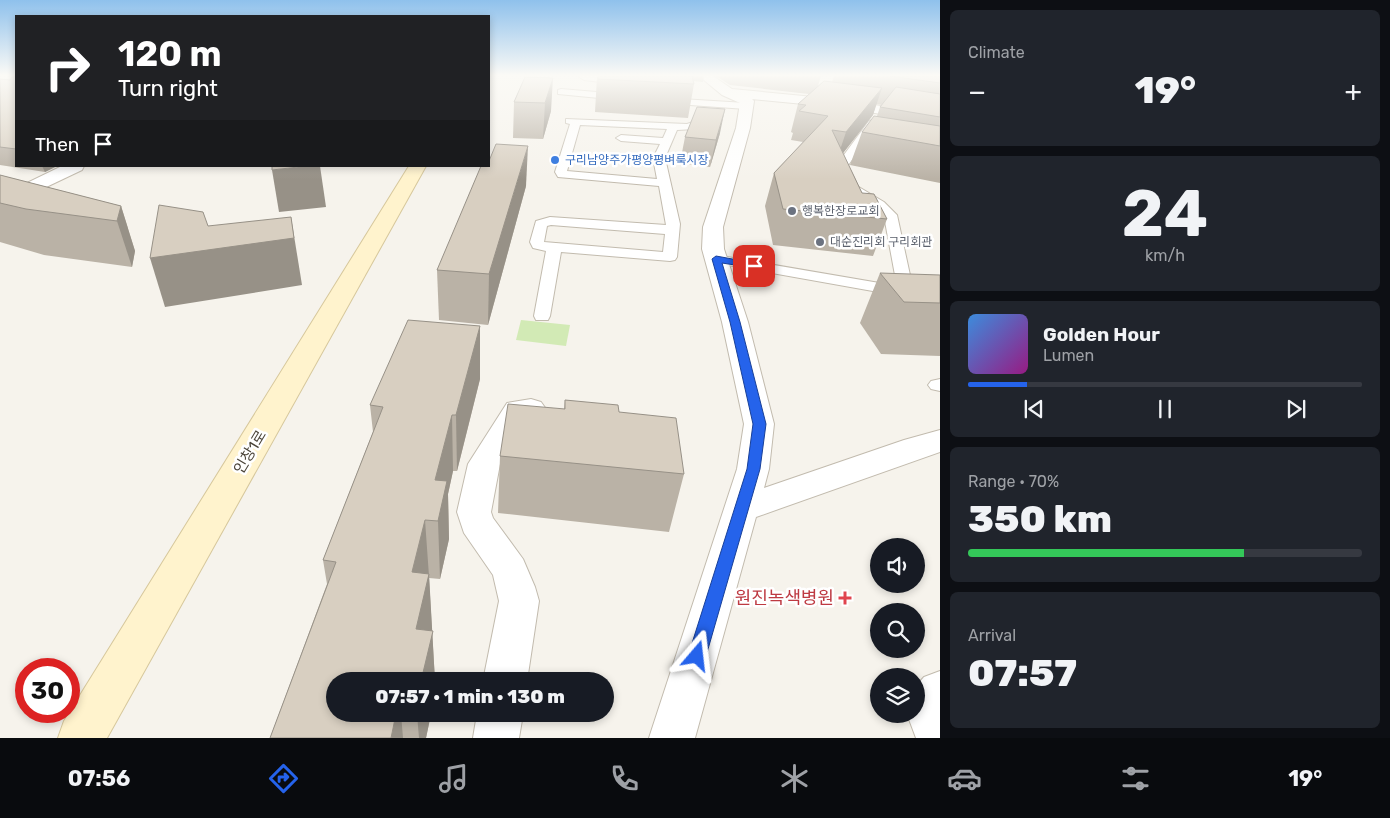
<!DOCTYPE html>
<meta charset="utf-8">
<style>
body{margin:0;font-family:Rubik,"Noto Sans KR",sans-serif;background:#20242c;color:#f1f3f6;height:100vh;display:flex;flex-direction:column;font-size:19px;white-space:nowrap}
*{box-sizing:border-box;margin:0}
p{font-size:16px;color:#9ea1a6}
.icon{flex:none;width:28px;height:28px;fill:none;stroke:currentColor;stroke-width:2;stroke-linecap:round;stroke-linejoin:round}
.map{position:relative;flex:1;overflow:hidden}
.side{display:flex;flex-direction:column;gap:10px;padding:10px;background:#0d0f14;width:450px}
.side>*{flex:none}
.top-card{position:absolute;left:15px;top:15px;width:475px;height:152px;border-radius:0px;box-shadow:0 2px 8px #0003;background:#202124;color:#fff;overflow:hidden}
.tools{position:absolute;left:870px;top:538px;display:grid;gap:10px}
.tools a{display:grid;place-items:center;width:55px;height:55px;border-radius:50%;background:#171b24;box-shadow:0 2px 8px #0003;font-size:25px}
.speed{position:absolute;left:15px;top:658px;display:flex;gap:10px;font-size:25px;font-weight:700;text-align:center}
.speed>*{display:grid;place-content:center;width:65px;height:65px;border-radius:50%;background:#171b24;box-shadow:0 2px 8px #0003;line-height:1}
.speed .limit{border:8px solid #d22;background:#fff;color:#111}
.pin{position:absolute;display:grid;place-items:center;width:42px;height:42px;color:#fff;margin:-21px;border-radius:10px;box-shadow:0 2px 8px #0006}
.me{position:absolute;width:55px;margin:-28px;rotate:17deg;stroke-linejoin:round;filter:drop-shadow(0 0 4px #0008)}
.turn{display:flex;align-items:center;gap:18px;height:105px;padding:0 20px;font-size:22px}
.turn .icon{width:65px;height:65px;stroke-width:2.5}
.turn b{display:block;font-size:35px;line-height:42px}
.then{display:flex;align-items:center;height:48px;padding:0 20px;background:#0003;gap:10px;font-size:19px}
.big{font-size:38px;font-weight:800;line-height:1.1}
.side .widget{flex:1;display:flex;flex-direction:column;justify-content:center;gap:8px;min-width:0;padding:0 18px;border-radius:8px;background:#20242c}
.side .dial{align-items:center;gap:0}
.dial b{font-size:65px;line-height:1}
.song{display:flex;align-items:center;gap:15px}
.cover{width:60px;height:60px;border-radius:8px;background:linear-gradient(135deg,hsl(210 70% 55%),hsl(310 70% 35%))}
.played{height:5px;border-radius:2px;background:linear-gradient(90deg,#2563eb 15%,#363941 15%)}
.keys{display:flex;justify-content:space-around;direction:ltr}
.heat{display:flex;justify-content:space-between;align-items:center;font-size:28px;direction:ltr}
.charge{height:8px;border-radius:4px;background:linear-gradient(90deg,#34c759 70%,#363941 0)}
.trip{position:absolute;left:326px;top:672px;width:288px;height:50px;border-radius:25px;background:#171b24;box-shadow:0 2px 8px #0003;font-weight:800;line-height:50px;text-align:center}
.dock{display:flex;height:80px;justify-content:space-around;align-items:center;background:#090b0e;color:#9ea1a6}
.dock .icon{width:35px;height:35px}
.dock .current{color:#2563eb}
.dock b{font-size:22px;color:#f1f3f6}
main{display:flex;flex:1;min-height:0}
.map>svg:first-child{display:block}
.green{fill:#d2eab5}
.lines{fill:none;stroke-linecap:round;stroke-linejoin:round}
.lane-casing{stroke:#c2bbae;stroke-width:2}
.street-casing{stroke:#c2bbae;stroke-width:2}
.secondary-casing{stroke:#d6c79b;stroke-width:2}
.lane{fill:#fff;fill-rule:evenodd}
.street{fill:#fff;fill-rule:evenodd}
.secondary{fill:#fff3cd;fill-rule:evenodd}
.wall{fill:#bab2a6}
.shaded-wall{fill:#979187}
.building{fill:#d8cfc1;stroke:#979187}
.route{fill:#2563eb;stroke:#184099}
.shop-dot{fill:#3f7fe0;stroke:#fff;stroke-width:2}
.worship-dot{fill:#6b7280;stroke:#fff;stroke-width:2}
.health-dot{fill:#e0444e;stroke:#fff;stroke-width:2}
.labels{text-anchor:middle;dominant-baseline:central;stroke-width:5;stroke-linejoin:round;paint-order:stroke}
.far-shop-label{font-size:12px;fill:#366cbe;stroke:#fff;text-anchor:start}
.far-worship-label{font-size:12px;fill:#5b616d;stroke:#fff;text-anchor:start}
.street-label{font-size:15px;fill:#4b4439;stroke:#fff}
.near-health-label{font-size:18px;fill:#be3a42;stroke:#fff;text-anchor:end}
</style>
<main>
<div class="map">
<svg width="940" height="738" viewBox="0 0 940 738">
<rect width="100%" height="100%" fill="#f6f3ec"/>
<path class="green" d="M521 320 570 325 566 346 516 340Z"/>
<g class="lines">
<g class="lane-casing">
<g id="lane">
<path d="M561 89 620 94 625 97 620 100 558 94V90Z"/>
<path d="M665 98 746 103 751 106 746 109 662 103 660 101Z"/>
<path d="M703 109 708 112V123L695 129 677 130 665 158 680 224 677 257 675 260 670 261 561 252 550 316 548 320H536L534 316 546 251 533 248 530 242 536 221 550 217 666 225 659 186 558 177 555 172 570 124 566 123V119L687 124 699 120 698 112ZM580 125 667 129 663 138 621 135 616 138 621 141 660 144 653 158 657 179 567 171ZM551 225 665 234 663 252 544 242 547 226Z"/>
<path d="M873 120 878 123 844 171 847 180 884 202 897 215 913 289 940 293V303L711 262 709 259 711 256 716 255 897 286 884 216 874 208 843 190 835 181 832 171 869 121Z"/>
<path d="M940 379V391L931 389 928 385 931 381Z"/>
</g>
</g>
<g class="street-casing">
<g id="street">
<path d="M578 76C592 76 633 73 641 82L635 86 584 80Z"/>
<path d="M699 76H713L732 89 845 100 940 116V124L845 108 752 99 754 101 750 128 723 227 724 249 748 322 774 424 769 469 764 488 904 440 940 430V452L756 517 695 738H649L737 469 744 424 722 322 702 249 703 227 736 128 740 103 722 95Z"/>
<path d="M62 166H84L82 170 0 209V196Z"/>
<path d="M531 399 541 402 546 409 541 416 527 419 500 464 491 512 493 518 523 559 535 587 539 601 527 681H483L499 601 493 575 464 533 457 512 468 464 507 403Z"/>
<path d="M940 671V738H916L907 714H916V686L924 677Z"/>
<path d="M477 714H523L519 738H473Z"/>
</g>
</g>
<g class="secondary-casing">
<path id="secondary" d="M409 166H426L107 738H58L64 721Z"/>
</g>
<use href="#lane" class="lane"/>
<use href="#street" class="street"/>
<use href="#secondary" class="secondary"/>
</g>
<g class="wall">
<path d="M16 76V166H57L45 172 0 165V79L10 80Z"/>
<path d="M598 76H704L703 82 693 81 694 84 688 118 595 112 597 77H598Z"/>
<path d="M716 76H821L818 86 832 82 834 76H940V183L850 165 862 132 877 116 880 107 882 105 876 104 873 115 843 153 862 193 887 219 873 256 773 245 765 206 774 173 803 142 791 140 793 133 791 132 798 104 809 94 730 85Z"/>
<path d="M525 77 551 111 543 139 513 138 514 102Z"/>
<path d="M720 133 710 167 680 163 685 137Z"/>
<path d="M0 175 121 206 135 251 132 267 44 255 0 242Z"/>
<path d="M526 186 488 325 439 320 437 270Z"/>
<path d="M880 273 940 303V356L881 354 860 323Z"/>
<path d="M480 326V379L457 471H453L448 494 449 539 440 579 429 578 435 681H335V714H431L426 738H270L327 584 323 560 373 432 370 405Z"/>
<path d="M565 400 619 412 684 474 669 532 498 513 500 456 564 409Z"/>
</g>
<g class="shaded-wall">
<path d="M553 78 551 111 543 139 545 103Z"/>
<path d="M882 88 873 115 836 162 846 132Z"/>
<path d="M725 109 720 133 710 167 716 140Z"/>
<path d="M528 146 526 186 488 325 489 274Z"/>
<path d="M42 166H57L45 172Z"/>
<path d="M307 166H320L326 207 279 212 272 170Z"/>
<path d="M121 206 135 251 132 267 117 221Z"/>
<path d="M291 217 302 285 165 307 150 258Z"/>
<path d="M480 326V379L457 471 456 415Z"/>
<path d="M452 415 453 471 448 494 449 539 440 579 438 521 435 480Z"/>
<path d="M425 520 429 576V574L435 681H420L412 572Z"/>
<path d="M396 714H401L403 738H391Z"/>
<path d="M417 714H431L426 738H419Z"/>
</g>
<g class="building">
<path d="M16 76V149L0 147V79L10 80 12 77Z"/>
<path d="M598 76H692L694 84 598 79Z"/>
<path d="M890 76H940V83Z"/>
<path d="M525 77 553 78 545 103 514 102Z"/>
<path d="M824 81 882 88 846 132 832 130 862 193 874 194 887 219 783 209 774 173 828 116 799 111 806 105 798 104Z"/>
<path d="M896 87 940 94V117L880 107Z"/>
<path d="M697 107 725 109 716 140 685 137Z"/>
<path d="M874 116 940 126V146L862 132Z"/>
<path d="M496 144 528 146 489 274 437 270 481 166H489V161Z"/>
<path d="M272 166H307L272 170Z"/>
<path d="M0 175 121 206 117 221 26 209 0 203Z"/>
<path d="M159 205 203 212 208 226 291 217 294 238 150 258Z"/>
<path d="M880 273 940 275V303L904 302Z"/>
<path d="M408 320 480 326 456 415H452L435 480 447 481 438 521 425 520 412 572 429 574 416 629 433 631 421 681H335V714H396L391 738H270L336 562 323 560 383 407 370 405Z"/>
<path d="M565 400 618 405 619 412 676 418 684 474 500 456 508 404 565 409Z"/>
</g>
<linearGradient id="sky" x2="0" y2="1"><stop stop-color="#8fc1ec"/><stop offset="0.42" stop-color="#fbfaf6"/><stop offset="1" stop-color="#fbfaf6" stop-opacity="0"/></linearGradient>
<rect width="940" height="179" fill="url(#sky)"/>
<path class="route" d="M716 256 754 263 759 266 754 268 722 263 740 322 766 424 760 469 706 656 703 662 697 664 691 662 688 656 747 469 753 424 730 322 712 259Z"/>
<circle class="shop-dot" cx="555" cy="160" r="5"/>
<g class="worship-dot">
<circle cx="792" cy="211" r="5"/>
<circle cx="820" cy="242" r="5"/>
</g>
<path class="health-dot" d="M842.5 590.5h5v5h5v5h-5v5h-5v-5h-5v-5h5z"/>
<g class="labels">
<g class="far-shop-label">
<text x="565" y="160">구리남양주가평양평벼룩시장</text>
</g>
<g class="far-worship-label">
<text x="802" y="211">행복한장로교회</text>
<text x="830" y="242">대순진리회 구리회관</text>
</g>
<g class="street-label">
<text transform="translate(250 452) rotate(-59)">인창1로</text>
</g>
<g class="near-health-label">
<text x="834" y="598">원진녹색병원</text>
</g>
</g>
</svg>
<div class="tools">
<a><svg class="icon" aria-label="sound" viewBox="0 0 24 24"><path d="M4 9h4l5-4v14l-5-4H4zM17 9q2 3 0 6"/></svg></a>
<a><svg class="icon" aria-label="search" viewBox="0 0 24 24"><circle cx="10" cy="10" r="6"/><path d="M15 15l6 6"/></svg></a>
<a><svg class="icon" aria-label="layers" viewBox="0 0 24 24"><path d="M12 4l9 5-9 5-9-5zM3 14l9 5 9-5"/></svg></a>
</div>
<div class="speed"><div class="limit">30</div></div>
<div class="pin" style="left:754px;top:266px;background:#d93025"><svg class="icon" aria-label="arrive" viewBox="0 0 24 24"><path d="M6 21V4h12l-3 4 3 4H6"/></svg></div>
<svg class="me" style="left:697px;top:656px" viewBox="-20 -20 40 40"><path d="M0-17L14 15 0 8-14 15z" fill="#2563eb" stroke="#fff" stroke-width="4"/></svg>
<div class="trip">07:57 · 1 min · 130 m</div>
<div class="top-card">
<div class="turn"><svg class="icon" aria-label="right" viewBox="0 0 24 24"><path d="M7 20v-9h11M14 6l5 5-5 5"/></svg><div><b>120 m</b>Turn right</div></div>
<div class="then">Then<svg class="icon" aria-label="arrive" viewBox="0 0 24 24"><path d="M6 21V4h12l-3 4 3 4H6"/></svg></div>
</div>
</div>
<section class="side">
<div class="widget"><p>Climate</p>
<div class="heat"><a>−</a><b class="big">19°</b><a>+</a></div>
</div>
<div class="widget dial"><b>24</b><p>km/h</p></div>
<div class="widget">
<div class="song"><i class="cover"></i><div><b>Golden Hour</b><p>Lumen</p></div></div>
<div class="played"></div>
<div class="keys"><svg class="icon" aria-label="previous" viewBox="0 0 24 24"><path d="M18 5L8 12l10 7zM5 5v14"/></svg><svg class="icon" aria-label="pause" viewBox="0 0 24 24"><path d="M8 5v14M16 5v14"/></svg><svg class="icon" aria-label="next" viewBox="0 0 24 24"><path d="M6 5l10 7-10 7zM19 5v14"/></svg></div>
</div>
<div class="widget"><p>Range · 70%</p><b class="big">350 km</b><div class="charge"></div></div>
<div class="widget"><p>Arrival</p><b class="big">07:57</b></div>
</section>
</main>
<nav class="dock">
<b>07:56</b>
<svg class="icon current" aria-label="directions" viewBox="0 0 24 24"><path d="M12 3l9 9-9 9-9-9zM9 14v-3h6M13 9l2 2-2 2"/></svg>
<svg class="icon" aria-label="music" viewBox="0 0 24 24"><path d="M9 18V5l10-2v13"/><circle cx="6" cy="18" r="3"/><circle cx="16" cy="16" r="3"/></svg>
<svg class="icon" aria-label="phone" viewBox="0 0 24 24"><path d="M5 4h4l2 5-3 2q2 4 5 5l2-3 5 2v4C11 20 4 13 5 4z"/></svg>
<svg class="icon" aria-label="climate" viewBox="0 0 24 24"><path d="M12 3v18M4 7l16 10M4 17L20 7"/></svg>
<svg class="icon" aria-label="car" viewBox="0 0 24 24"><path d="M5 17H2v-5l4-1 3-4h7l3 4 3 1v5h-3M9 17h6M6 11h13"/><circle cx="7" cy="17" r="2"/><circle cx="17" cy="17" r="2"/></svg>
<svg class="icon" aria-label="filters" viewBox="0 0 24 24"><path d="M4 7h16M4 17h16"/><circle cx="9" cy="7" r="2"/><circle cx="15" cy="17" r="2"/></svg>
<b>19°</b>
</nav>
